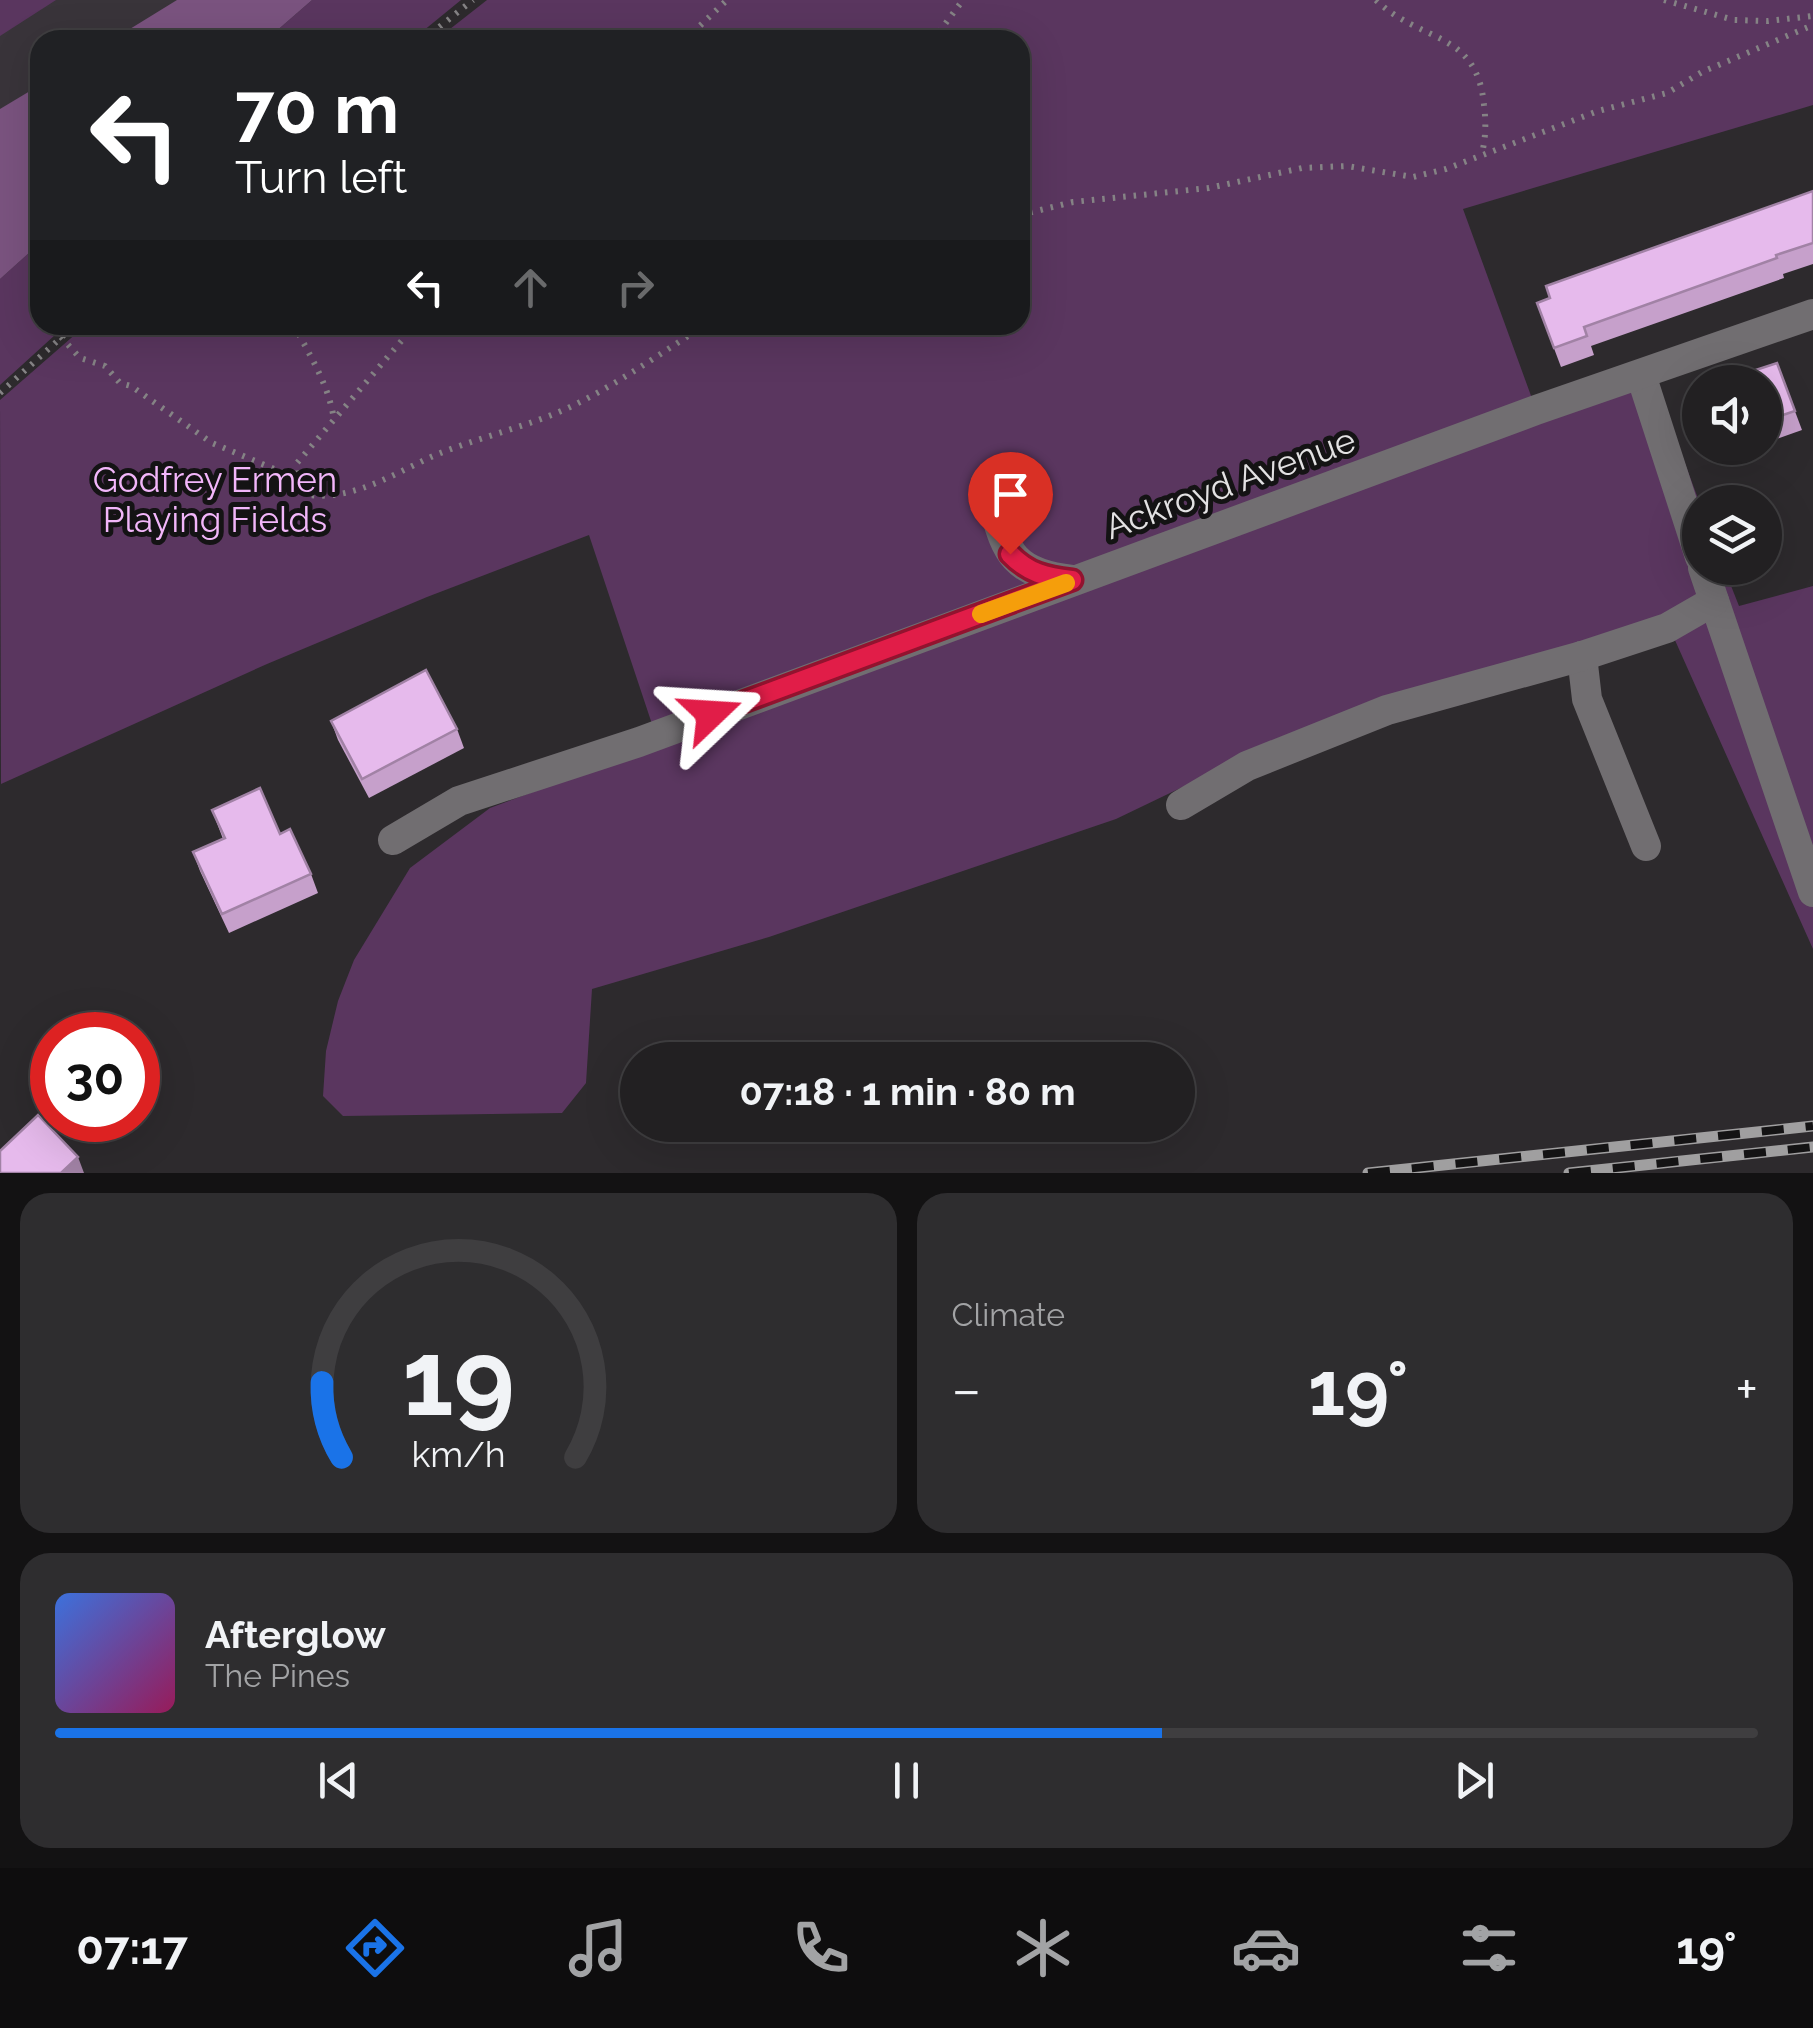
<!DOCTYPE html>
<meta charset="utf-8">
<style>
body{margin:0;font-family:Raleway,sans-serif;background:#2e2d2f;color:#f1f3f6;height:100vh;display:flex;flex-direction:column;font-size:38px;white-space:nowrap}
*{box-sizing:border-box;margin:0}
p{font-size:32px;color:#a2a3a5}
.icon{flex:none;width:55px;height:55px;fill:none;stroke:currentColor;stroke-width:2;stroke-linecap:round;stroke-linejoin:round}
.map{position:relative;height:1173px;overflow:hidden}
.side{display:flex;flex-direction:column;gap:20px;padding:20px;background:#131213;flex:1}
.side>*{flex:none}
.guide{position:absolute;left:30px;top:30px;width:1000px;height:305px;border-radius:30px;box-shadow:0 10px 40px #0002,0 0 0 2px #3f3e40;background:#202124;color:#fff;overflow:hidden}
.tools{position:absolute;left:1682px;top:365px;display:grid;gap:20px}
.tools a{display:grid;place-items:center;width:100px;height:100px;border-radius:50%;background:#222022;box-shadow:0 10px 40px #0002,0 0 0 2px #3f3e40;font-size:50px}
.speed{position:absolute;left:30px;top:1012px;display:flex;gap:20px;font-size:50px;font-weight:700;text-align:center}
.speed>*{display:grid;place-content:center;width:130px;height:130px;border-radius:50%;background:#222022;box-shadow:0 10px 40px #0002,0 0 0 2px #3f3e40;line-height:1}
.speed .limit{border:15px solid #d22;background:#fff;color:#111}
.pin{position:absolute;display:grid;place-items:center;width:85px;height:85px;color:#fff;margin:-102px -42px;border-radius:50% 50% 50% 0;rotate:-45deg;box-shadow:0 0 10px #0007}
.pin .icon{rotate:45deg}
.me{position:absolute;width:110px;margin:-55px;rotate:70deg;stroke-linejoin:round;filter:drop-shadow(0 0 8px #0008)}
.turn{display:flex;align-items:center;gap:35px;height:210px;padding:0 40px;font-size:45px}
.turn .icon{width:130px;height:130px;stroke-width:2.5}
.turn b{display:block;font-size:70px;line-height:85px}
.lanes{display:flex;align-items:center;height:95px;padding:0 40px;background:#0003;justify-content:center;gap:50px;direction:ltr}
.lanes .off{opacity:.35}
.big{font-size:75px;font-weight:700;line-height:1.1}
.side .card{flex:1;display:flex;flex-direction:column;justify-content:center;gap:15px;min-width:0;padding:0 35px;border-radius:30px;background:#2e2d2f}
.side .dial{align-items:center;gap:0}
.dial svg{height:260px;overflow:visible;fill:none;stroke:#3f3e40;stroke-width:7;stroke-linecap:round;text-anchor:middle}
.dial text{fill:#f1f3f6;stroke:none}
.song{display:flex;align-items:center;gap:30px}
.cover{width:120px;height:120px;border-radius:15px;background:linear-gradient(135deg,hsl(220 70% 55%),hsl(330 70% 35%))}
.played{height:10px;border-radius:5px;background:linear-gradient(90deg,#1a73e8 65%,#3f3e40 65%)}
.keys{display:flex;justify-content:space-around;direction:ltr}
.heat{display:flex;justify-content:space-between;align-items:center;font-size:55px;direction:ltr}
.side .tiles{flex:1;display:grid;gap:20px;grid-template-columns:1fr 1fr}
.card:last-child{grid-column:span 2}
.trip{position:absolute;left:620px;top:1042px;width:575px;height:100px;border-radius:50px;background:#222022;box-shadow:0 10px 40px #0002,0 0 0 2px #3f3e40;font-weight:700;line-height:100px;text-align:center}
.dock{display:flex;height:160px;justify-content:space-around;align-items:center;background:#0e0d0e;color:#a2a3a5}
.dock .icon{width:70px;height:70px}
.dock .active{color:#1a73e8}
.dock b{font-size:45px;color:#f1f3f6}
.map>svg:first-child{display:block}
.built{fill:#39343a}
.green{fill:#5a365f}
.forest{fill:#7a537f}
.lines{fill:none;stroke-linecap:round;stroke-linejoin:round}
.path{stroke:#858385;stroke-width:6;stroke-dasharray:2.5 8;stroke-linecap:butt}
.minor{stroke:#716e71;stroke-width:30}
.rail-casing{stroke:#a09fa0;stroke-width:11}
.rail{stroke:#141314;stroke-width:8;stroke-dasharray:22;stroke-linecap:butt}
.wall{fill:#c6a0cb}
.shaded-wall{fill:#a182a5}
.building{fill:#e6baec;stroke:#a182a5;stroke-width:2.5}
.route-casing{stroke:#92132f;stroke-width:25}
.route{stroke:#e11d48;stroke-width:18}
.slow{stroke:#f59e0b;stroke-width:18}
.labels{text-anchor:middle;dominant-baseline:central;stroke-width:10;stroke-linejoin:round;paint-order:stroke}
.park-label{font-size:35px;fill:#f2b6fa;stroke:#141314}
.street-label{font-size:35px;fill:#e3e2e3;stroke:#141314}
</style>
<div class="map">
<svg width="1813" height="1173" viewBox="0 0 1813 1173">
<rect width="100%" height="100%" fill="#2d2a2d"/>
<path class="built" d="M0 0H312L266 40H40V243L0 279Z"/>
<g class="green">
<path d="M0 0H56L0 36Z"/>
<path d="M312 0H461L412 40H266Z"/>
<path d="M487 0H1813V105L1463 209 1538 415 1653 377 1700 504V568H1724L1739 606 1813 586V949L1674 638 1272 744 1116 819 769 937 592 989 586 1083 562 1113 343 1116 323 1096 326 1051 338 1001 354 960 410 868 490 808 659 745 589 535 427 597 267 664 1 784 0 400 86 325H1020V40H436Z"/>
<path d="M40 243V325H66L0 385V279Z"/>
</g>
<g class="forest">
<path d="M177 0H312L266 40H112Z"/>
<path d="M40 85V243L0 279V109Z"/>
</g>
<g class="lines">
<g class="path">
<path d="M1376 0C1420 43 1477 30 1484 105 1486 121 1486 137 1482 153"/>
<path d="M1664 0 1734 20 1768 21 1813 16"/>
<path d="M423 40 473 0"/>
<path d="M685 40 727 0"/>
<path d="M933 40 963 0"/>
<path d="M1020 215 1073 202 1209 188 1302 168 1347 166 1413 177 1446 169 1598 111 1667 93 1702 72 1813 25"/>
<path d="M294 325C310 356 329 385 334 420"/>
<path d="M415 325 297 463 300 487 309 495C353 500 392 475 431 457 475 438 524 428 568 408 616 385 660 354 705 325"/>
<path d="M61 337 80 358 105 366 120 383 131 386 212 443 296 478"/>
<path d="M0 393 75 325"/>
</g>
<g class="minor">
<path d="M1641 375 1700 557"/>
<path d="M986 482C1006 542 1001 572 1072 580"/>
<path d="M1703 568 1813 892"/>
<path d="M1582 656 1587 699 1646 846"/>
<path d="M1181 805 1247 766 1387 710 1582 656 1667 628 1714 601"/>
<path d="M393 840 459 801 639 742 1536 410 1813 314"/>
</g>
<g class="rail-casing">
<g id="rail">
<path d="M1368 1173 1813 1126"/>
<path d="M1569 1173 1813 1147"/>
</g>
</g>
<use href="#rail" class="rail"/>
</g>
<g class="wall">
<path d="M1813 191V264L1783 274 1784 278 1591 346 1594 355 1561 367 1537 303Z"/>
<path d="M1777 363 1802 430 1765 443V382Z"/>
<path d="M1725 448H1751L1728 456Z"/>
<path d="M331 721 457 729 464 748 369 798 338 740Z"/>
<path d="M212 810 280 834 311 874 318 893 229 933 200 871 193 852 223 839Z"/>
</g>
<path class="shaded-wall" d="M78 1157 84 1173H61Z"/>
<g class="building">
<path d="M1813 191V243L1776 255 1777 258 1584 327 1587 336 1554 348 1537 303 1550 298 1546 286Z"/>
<path d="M1777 363 1795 411 1765 421V382H1719Z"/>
<path d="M426 670 457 729 362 779 331 721Z"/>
<path d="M260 788 280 834 290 829 311 874 222 914 193 852 225 838 212 810Z"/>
<path d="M38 1115 78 1157 61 1173H0V1151Z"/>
</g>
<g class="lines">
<g class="route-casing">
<path id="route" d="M711 714 1072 580C1046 577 1028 573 1010 554"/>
</g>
<use href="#route" class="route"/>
<path class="slow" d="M981 614 1066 583"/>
</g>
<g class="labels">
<g class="park-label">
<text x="215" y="479">Godfrey Ermen<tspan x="215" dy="40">Playing Fields</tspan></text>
</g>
<g class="street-label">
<text transform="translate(1230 483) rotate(-20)">Ackroyd Avenue</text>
</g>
</g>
</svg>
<div class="tools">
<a><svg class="icon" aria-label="sound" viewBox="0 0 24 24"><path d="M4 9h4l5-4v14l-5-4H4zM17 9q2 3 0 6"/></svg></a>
<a><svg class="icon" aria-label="layers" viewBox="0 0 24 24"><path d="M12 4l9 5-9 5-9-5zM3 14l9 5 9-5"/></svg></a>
</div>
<div class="speed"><div class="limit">30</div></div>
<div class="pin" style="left:1010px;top:554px;background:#d93025"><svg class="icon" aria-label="arrive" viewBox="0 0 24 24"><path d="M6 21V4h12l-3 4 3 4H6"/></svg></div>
<svg class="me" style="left:711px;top:714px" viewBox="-20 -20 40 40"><path d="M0-17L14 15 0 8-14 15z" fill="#e11d48" stroke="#fff" stroke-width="4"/></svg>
<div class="trip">07:18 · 1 min · 80 m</div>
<div class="guide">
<div class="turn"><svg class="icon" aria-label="left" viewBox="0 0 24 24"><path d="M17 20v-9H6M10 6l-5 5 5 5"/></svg><div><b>70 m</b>Turn left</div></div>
<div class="lanes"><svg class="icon" aria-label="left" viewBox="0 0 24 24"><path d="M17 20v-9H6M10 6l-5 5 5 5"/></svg><svg class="icon off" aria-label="ahead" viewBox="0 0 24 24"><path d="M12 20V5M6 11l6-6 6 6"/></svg><svg class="icon off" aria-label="right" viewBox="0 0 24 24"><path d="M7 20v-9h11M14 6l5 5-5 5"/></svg></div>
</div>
</div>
<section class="side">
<div class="tiles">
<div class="card dial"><svg viewBox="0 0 100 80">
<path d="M14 69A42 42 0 1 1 86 69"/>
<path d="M14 69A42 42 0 0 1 8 46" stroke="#1a73e8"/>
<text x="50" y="56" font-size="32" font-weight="700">19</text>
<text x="50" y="72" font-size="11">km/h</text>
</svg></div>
<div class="card"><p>Climate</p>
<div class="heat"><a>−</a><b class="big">19°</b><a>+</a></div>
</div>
<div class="card">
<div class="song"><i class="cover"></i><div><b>Afterglow</b><p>The Pines</p></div></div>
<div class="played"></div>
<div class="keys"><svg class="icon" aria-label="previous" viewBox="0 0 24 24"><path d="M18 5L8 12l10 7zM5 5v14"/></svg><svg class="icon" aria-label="pause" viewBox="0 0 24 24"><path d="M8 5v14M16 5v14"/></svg><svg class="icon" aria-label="next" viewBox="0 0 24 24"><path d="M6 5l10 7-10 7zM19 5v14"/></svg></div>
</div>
</div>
</section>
<nav class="dock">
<b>07:17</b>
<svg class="icon active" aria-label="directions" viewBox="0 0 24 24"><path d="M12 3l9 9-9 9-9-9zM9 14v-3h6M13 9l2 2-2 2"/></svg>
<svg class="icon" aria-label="music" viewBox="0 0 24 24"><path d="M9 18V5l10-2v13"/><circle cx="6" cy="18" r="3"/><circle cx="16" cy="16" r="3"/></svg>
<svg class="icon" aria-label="phone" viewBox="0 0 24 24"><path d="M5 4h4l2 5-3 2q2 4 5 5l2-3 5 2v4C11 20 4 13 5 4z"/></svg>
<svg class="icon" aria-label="climate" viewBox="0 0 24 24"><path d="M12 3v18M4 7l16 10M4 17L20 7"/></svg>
<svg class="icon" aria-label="car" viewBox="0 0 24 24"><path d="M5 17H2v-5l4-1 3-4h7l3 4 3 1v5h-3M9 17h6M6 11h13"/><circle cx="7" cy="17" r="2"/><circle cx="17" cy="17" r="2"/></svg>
<svg class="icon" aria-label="filters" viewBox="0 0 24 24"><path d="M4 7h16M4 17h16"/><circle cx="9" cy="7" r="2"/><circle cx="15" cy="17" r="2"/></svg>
<b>19°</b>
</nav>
